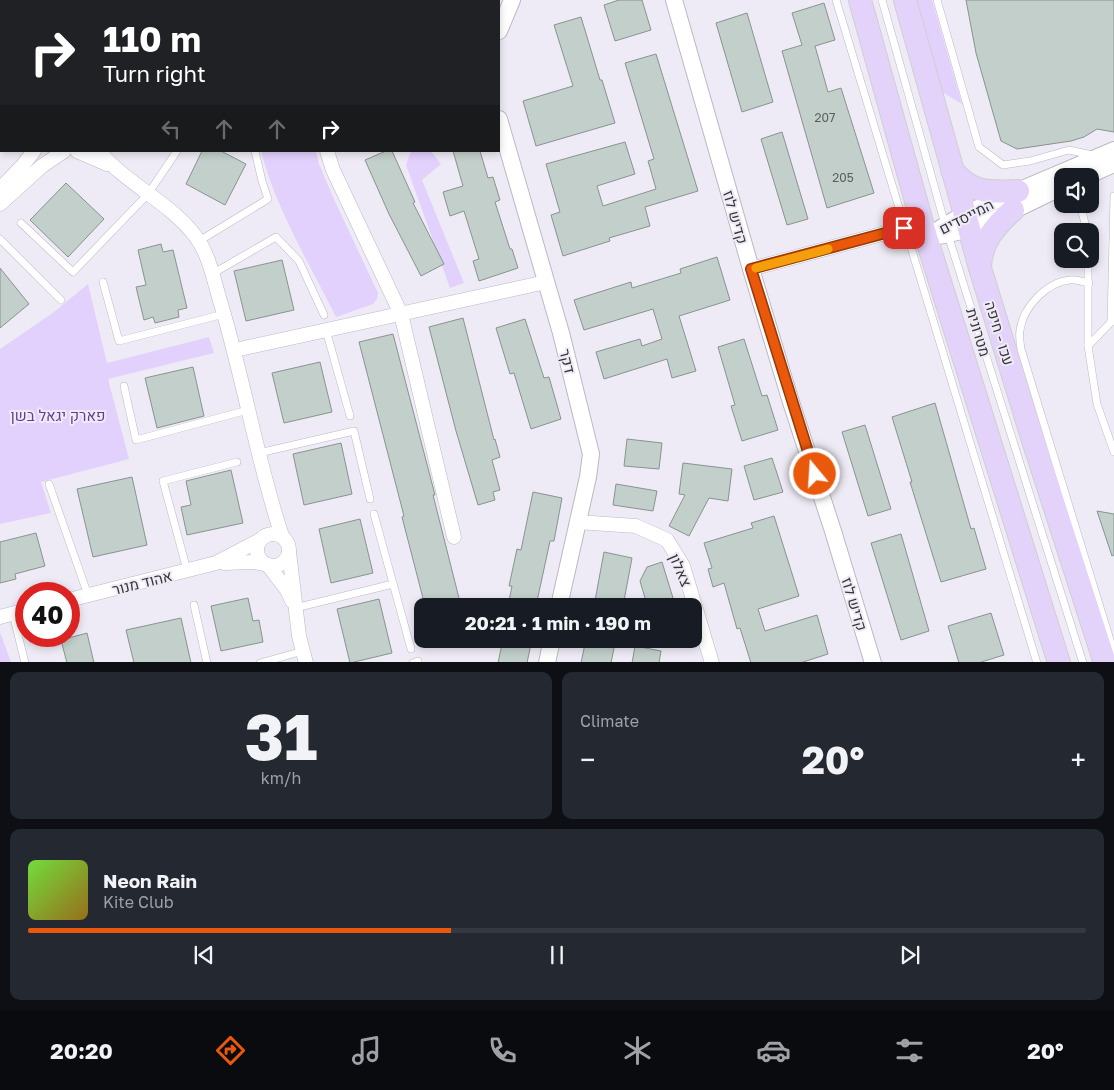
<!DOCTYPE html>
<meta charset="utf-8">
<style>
body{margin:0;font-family:"Golos Text",Heebo,sans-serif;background:#242831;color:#f1f3f6;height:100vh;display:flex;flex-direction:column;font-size:19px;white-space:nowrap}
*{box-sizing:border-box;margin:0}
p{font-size:16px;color:#9ea1a6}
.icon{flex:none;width:28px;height:28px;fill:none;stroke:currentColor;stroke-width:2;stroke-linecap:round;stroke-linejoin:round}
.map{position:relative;height:662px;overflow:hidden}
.panel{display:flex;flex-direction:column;gap:10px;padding:10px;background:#0d0f14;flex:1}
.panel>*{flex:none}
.guide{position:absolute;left:0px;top:0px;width:500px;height:152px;box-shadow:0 2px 8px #0003;background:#202124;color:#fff;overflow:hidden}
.fabs{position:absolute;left:1054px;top:168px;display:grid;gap:10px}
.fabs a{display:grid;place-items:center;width:45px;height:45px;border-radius:10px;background:#171b24;box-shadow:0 2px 8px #0003;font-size:25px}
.speed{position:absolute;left:15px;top:582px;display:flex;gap:10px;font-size:25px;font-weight:700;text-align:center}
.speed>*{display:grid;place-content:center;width:65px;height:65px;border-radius:50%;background:#171b24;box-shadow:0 2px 8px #0003;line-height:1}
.speed .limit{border:8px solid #d22;background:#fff;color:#111}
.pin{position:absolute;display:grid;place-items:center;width:42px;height:42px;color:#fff;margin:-21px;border-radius:10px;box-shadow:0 2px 8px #0006}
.me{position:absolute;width:55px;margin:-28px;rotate:342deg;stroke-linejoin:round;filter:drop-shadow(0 0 4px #0008)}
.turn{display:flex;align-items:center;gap:18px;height:105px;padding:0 20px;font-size:22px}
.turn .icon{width:65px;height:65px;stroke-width:2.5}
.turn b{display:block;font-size:35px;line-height:42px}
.lanes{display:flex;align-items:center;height:48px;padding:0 20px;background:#0003;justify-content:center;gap:25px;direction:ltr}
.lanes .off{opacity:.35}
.big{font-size:38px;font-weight:700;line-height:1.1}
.panel .card{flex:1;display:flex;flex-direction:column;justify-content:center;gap:8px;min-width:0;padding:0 18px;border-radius:10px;background:#242831}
.panel .dial{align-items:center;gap:0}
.dial b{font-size:65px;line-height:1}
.song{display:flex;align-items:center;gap:15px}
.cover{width:60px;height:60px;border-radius:8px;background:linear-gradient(135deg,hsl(100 70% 55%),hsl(40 70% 35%))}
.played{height:5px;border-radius:2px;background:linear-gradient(90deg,#ea580c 40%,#363941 40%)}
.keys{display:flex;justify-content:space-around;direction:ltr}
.heat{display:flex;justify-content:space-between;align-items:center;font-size:28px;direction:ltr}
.panel .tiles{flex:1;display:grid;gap:10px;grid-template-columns:1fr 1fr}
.card:last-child{grid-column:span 2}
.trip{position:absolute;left:414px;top:598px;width:288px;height:50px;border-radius:10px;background:#171b24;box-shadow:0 2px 8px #0003;font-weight:700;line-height:50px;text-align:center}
.menu{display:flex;height:80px;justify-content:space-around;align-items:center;background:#090b0e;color:#9ea1a6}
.menu .icon{width:35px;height:35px}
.menu .on{color:#ea580c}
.menu b{font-size:22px;color:#f1f3f6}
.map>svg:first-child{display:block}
.green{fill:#e2d1fd}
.building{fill:#c2cfca;stroke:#87948f}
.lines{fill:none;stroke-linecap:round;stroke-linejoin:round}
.service-casing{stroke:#bcb8c3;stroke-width:8}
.minor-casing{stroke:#bcb8c3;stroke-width:15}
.tertiary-casing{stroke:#bcb8c3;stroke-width:18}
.trunk-casing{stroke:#cfcfcf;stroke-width:24}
.service{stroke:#fff;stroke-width:7}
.minor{stroke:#fff;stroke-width:14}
.tertiary{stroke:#fff;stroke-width:16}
.trunk{stroke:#e3d3fa;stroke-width:22}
.route-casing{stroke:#983908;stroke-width:12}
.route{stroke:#ea580c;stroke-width:9}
.slow{stroke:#f59e0b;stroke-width:9}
.labels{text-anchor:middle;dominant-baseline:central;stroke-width:4;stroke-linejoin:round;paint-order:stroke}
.number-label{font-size:12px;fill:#5a5c5d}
.street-label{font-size:15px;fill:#373539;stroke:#efebf6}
.park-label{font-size:15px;fill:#653e90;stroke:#efebf6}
</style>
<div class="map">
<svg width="1114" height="663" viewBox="0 0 1114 663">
<rect width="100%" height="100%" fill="#efebf6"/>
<g class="green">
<path d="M915 0H932L962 104 942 92Z"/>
<path d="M261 151H316L319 164 332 195 378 293 377 299 373 304 336 317C309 263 276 209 261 151Z"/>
<path d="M411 151H431L441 164 422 180 464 283 450 288 406 165Z"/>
<path d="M88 284 107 363 209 337 214 353 108 379 129 459 41 482 51 513 0 524V349L54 312Z"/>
<path d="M0 632 11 662H0Z"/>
</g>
<g class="building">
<path d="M619 0H642L651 30 615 41 604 5Z"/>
<path d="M966 0H1114V132L1097 129 1084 137 1071 141 1017 149 1001 141 976 53Z"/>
<path d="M824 3 835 40 815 46 828 92 841 88 874 193 827 208 782 51 802 45 792 13Z"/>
<path d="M747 13 773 102 742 112 716 23Z"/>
<path d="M581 17 600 80H602L615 123 536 146 523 101 573 86 554 25Z"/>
<path d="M656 54 698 191 645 207 650 226 609 238 610 241 563 256 551 215 560 212 546 164 625 142 635 174 597 186 603 206 656 189 648 161 654 159 625 63Z"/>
<path d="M782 132 808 219 787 225 761 139Z"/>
<path d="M202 151H221L246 164 225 205 186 184Z"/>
<path d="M386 151H392L415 202 413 203 444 264 421 276 389 214 365 160Z"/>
<path d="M453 151H480L488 178 493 177 500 200 495 202 510 249H512L518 268 479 281 473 261 479 259 464 211 450 216 443 192 463 186Z"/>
<path d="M66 183 104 219 68 257 30 220Z"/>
<path d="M161 244 163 252 173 250 187 308 178 310 179 317 155 323 153 317 144 320 136 287 146 285 138 250Z"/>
<path d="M717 257 730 300 679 316 696 371 672 378 667 359 604 379 596 352 640 339 642 346 662 339 653 309 584 330 574 300 631 282 632 288 681 273 680 269Z"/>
<path d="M282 260 294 310 246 321 234 271Z"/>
<path d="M0 268 29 304 0 328Z"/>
<path d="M463 318 494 440 495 439 500 457 492 460 500 490 493 492 495 500 478 505 456 431 429 327Z"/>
<path d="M525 319 544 378 549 377 561 419 531 429 514 373 510 374 496 328Z"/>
<path d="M393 334 435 495H433L461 606H425L402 517 404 516 359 342Z"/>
<path d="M744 339 762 396 767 395 778 430 742 441 731 406 735 405 718 347Z"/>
<path d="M320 362 332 412 284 423 272 373Z"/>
<path d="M193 367 204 416 157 428 145 378Z"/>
<path d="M935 403 971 529 974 528 986 569 941 582 910 482H912L892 417Z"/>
<path d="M865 425 891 509 868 516 842 432Z"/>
<path d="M627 439 662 443 659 469 624 466Z"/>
<path d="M341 443 352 494 304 505 293 454Z"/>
<path d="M772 458 783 492 754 500 744 466Z"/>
<path d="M683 463 732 469 728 501 709 498 689 536 669 526 685 495 679 494Z"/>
<path d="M231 470 243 523 187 535 181 507 191 505 186 481Z"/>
<path d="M132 477 147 545 93 557 77 489Z"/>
<path d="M616 484 657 491 653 511 613 505Z"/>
<path d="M533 492 562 498 554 541H550L536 606H508L512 586H509L517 549 521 550Z"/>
<path d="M1097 511 1114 514V555L1112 556Z"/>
<path d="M774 516 799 596 758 609 765 631 817 615 828 654 800 663H751L740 628 737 629 724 583 713 587 708 569 712 568 704 543 753 528 751 523Z"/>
<path d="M360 519 373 573 331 583 319 529Z"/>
<path d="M36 533 45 566 15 574 16 579 0 583V542Z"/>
<path d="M901 534 929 631 901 640 871 543Z"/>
<path d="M604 552 632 558 623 606H594Z"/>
<path d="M662 562 673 598 647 605 640 581 647 567Z"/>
<path d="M248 598 253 621 259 620 263 642 221 651 211 606Z"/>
<path d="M379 599 392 653 350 663 337 609Z"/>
<path d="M991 613 1004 655 978 663H959L948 626Z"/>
<path d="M181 618 191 663H134L126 630Z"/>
<path d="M87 633 94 663H67L61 640Z"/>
<path d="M503 639H532L527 663H498Z"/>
<path d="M586 639 615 643 611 663H581Z"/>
<path d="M635 646 661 651 659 663H632Z"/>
</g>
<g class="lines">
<g class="service-casing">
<g id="service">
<path d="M836 0 1037 663"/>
<path d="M882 0 948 235 1083 663"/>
<path d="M937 0 979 147 1003 165 1030 161 1069 150 1092 155"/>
<path d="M178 1 179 0"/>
<path d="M0 8 1 5"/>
<path d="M0 27 1 28"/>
<path d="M0 120 1 122"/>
<path d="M1080 204 1087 231"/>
<path d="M21 223 73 272 148 194 177 151"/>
<path d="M0 239 61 300"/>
<path d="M199 241 268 199 262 181 255 151"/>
<path d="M1088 259V346L1097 404 1114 452"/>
<path d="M212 274 276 237 299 261 324 315"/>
<path d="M103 282 119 341 224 314"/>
<path d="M1089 283C1083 282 1075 279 1070 280 1047 282 1023 307 1020 330 1019 336 1020 343 1021 349L1114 653"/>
<path d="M1111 322 1114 196"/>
<path d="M326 330 350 416"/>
<path d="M1088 346 1114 319"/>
<path d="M124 386 136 440 248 410"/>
<path d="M259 453 354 431 370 499"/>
<path d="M49 484 88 595"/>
<path d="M374 514 411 649"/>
<path d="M187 570 163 481 237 462"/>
<path d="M194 605 207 663"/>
<path d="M295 608 393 584"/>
<path d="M13 614 25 663"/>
<path d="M260 663 303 651"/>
<path d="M413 663 418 661V663"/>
</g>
</g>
<g class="minor-casing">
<g id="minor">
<path d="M124 1 125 0"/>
<path d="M136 1 137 0"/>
<path d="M334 1V0"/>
<path d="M77 151 107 164"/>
<path d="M99 151C127 185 170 202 196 237 210 256 214 282 221 304 244 381 257 460 282 536"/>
<path d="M327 151 333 170 401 314 454 537"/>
<path d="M0 189 23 165 34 151"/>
<path d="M0 204 42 166 64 151"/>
<path d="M751 269 904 228"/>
<path d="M235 350 546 282"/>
<path d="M577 522 636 526 667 540 683 566 712 663"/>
<circle cx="273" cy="550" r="16"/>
<path d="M289 552 299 636 306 663"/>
<path d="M224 563 253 562 265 564"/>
<path d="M268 565 287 590 292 601"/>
<path d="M69 600 216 563 260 540"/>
<path d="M0 617 26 610"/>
</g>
</g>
<g class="tertiary-casing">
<g id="tertiary">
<path d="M674 0 751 269 790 399 833 531 873 663"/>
<path d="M499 31 512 0"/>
<path d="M499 119 561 333 591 454 588 477 559 606"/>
<path d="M1087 176 1114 164"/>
<path d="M926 237 964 214 1114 150"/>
<path d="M931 237C977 232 1021 206 1062 187"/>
<path d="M547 663 552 639"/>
</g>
</g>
<g class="trunk-casing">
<g id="trunk">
<path d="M860 0 926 237 1059 663"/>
<path d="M905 0 980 268 1031 434 1105 663"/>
<path d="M952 170C972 194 988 192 1018 191"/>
<path d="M980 267C981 242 995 226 1013 210"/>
</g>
</g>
<use href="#service" class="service"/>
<use href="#minor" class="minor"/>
<use href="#tertiary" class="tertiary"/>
<use href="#trunk" class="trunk"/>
</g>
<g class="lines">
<g class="route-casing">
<path id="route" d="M815 474 751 269 904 228"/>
</g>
<use href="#route" class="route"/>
<path class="slow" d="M756 268 828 249"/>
</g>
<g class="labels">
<g class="number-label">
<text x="825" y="117">207</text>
<text x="843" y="177">205</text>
</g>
<g class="street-label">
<text transform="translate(966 216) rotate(-27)">המייסדים</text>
<text transform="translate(736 217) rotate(74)">קדיש לוז</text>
<text transform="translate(979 332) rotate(73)">מטרונית</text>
<text transform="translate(1000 333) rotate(73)">עכו - חיפה</text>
<text transform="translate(568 361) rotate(76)">דקר</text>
<text transform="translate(681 570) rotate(67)">צאלון</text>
<text transform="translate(142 582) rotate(-14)">אהוד מנור</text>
<text transform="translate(855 604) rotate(73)">קדיש לוז</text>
</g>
<g class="park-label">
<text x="58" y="415">פארק יגאל בשן</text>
</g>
</g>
</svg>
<div class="fabs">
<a><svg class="icon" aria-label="sound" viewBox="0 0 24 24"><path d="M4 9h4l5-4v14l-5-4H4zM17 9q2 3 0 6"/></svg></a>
<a><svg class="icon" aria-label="search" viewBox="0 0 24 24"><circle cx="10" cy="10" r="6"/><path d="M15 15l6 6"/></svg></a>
</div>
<div class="speed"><div class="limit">40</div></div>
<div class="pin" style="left:904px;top:228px;background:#d93025"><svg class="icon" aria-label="arrive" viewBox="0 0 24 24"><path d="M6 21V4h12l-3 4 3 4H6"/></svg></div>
<svg class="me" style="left:815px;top:474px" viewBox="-20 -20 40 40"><circle r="17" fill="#ea580c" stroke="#fff" stroke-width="3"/><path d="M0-11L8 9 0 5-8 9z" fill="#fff"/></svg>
<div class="trip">20:21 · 1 min · 190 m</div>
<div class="guide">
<div class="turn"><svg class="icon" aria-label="right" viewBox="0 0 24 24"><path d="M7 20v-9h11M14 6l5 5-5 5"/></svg><div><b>110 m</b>Turn right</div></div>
<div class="lanes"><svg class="icon off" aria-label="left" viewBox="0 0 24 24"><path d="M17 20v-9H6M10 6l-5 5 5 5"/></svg><svg class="icon off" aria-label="ahead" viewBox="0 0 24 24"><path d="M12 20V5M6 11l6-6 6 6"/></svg><svg class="icon off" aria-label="ahead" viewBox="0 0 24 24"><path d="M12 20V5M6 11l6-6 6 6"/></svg><svg class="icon" aria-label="right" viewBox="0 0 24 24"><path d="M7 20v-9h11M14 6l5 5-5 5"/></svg></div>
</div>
</div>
<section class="panel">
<div class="tiles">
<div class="card dial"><b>31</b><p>km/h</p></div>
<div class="card"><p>Climate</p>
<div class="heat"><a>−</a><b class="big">20°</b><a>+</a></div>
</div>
<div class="card">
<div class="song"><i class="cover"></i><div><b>Neon Rain</b><p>Kite Club</p></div></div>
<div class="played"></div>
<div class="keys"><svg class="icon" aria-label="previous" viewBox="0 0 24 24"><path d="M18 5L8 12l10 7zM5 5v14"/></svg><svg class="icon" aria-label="pause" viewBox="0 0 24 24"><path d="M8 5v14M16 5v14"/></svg><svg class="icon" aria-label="next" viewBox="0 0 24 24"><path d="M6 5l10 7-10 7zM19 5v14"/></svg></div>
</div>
</div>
</section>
<nav class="menu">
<b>20:20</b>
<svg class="icon on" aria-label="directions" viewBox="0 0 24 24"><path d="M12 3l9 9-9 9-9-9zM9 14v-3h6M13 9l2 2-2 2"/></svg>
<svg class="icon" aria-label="music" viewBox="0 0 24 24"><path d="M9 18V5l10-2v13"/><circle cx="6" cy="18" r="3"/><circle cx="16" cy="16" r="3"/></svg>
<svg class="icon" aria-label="phone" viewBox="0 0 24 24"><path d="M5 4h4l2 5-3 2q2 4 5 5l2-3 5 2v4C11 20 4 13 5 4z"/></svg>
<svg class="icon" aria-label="climate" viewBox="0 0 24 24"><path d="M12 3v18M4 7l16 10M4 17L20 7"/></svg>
<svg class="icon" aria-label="car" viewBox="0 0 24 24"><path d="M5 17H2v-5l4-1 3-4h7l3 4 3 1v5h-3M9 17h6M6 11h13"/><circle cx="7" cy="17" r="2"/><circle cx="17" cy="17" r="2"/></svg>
<svg class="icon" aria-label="filters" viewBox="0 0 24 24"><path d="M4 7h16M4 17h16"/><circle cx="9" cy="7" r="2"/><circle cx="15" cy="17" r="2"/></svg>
<b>20°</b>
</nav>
